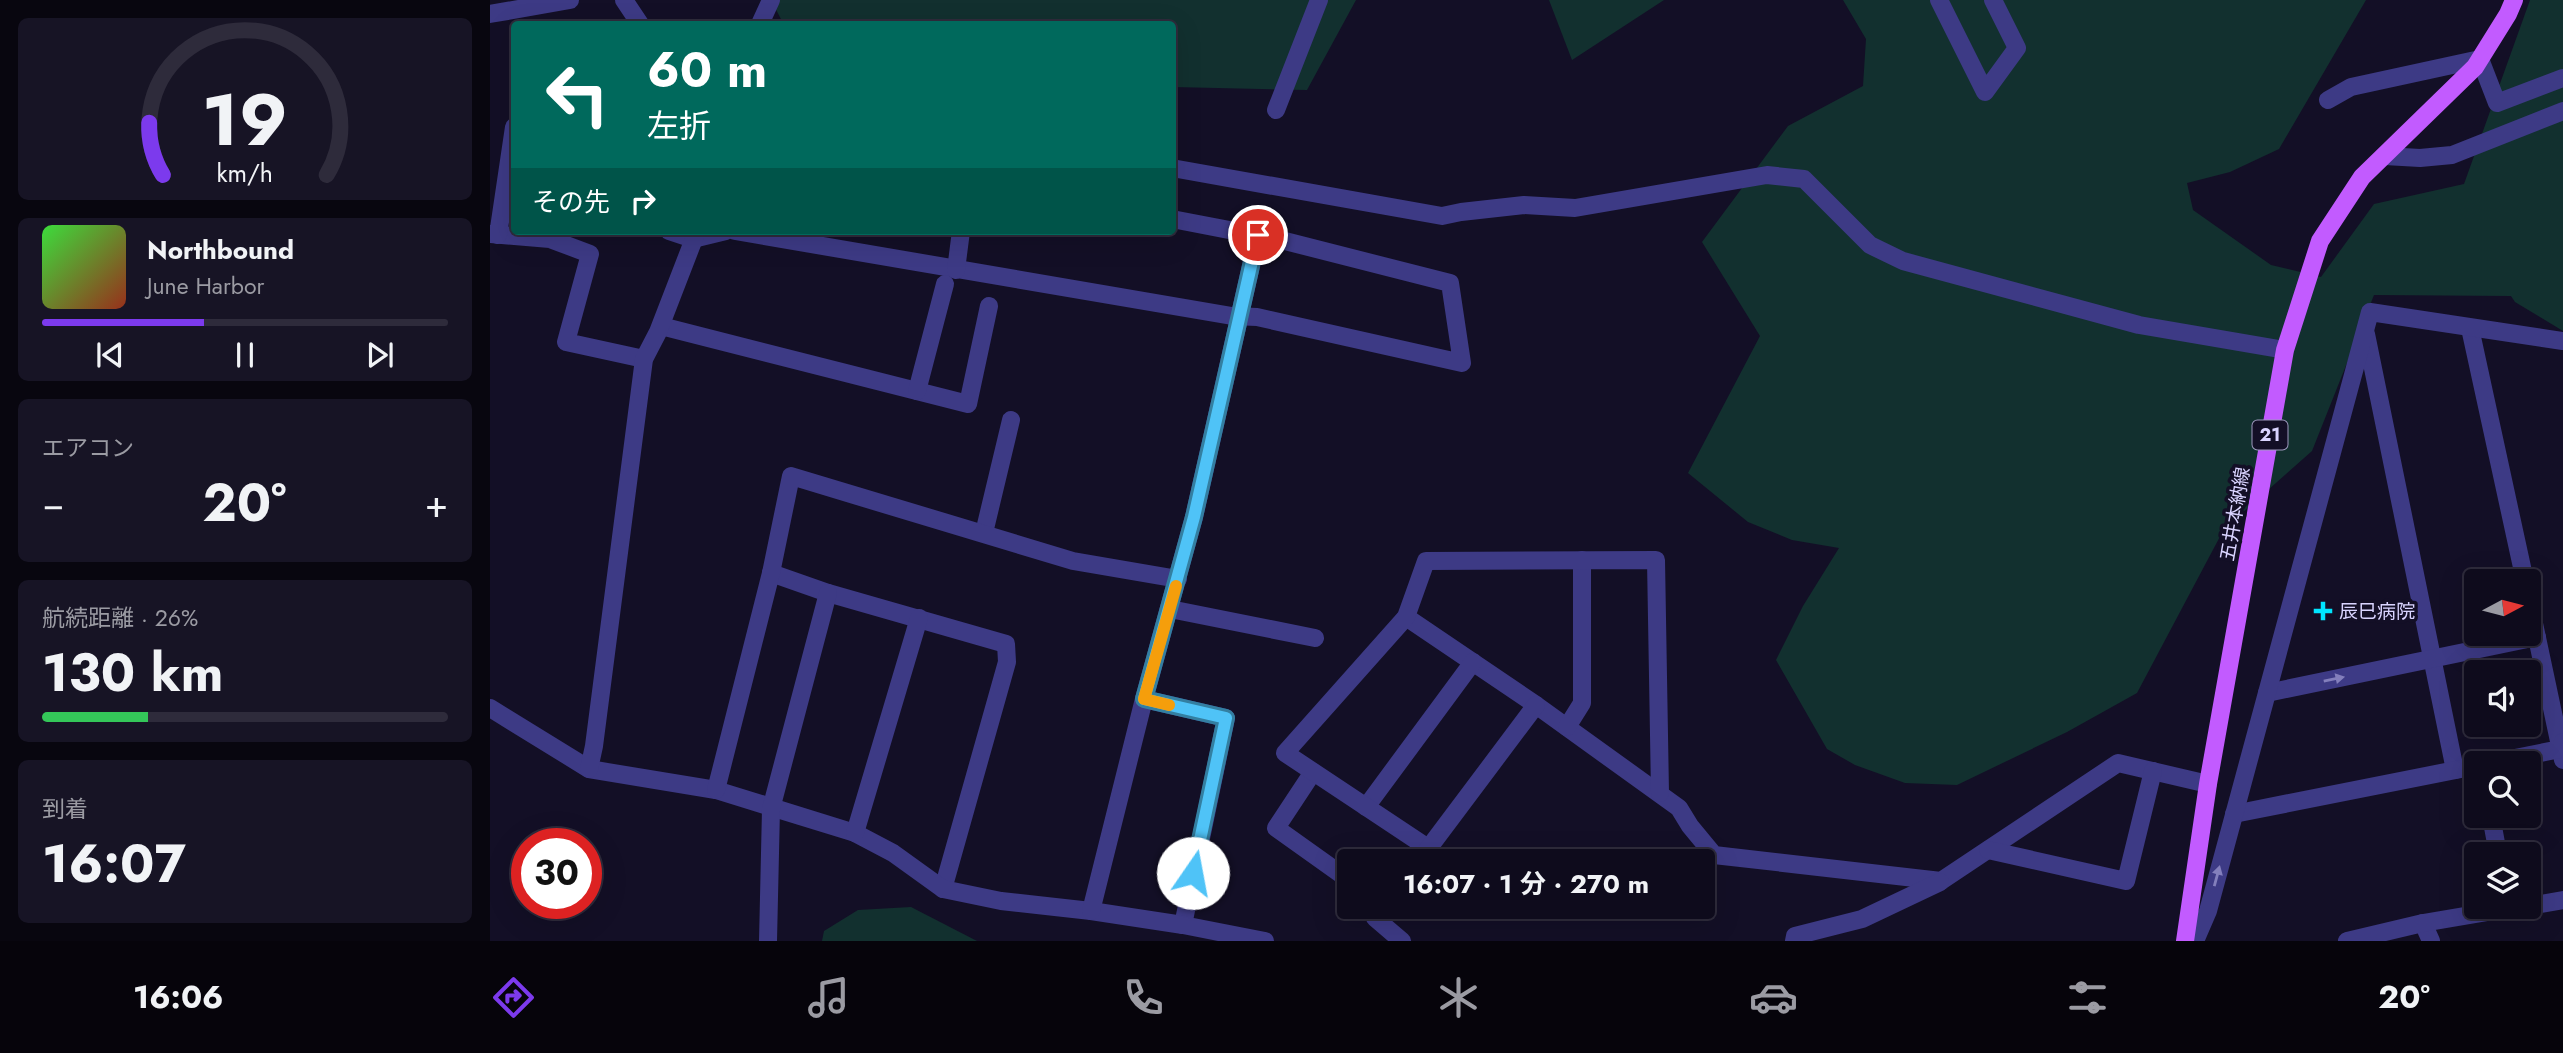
<!DOCTYPE html>
<html lang="ja">
<meta charset="utf-8">
<style>
body{margin:0;font-family:Jost,"Noto Sans JP",sans-serif;background:#171425;color:#f1f3f6;height:100vh;display:flex;flex-direction:column;font-size:26px;white-space:nowrap}
*{box-sizing:border-box;margin:0}
p{font-size:23px;color:#9b9ba3}
.icon{flex:none;width:38px;height:38px;fill:none;stroke:currentColor;stroke-width:2;stroke-linecap:round;stroke-linejoin:round}
.map{position:relative;flex:1;overflow:hidden}
.drawer{display:flex;flex-direction:column;gap:18px;padding:18px;background:#08060f;width:490px}
.drawer>*{flex:none}
.guide{position:absolute;left:21px;top:21px;width:665px;height:214px;border-radius:7px;box-shadow:0 7px 28px #0002,0 0 0 2px #2e2b3b;background:#00695c;color:#fff;overflow:hidden}
.needle{width:46px;rotate:83deg}
.tools{position:absolute;left:1974px;top:569px;display:grid;gap:14px}
.tools a{display:grid;place-items:center;width:77px;height:77px;border-radius:7px;background:#0e0b1c;box-shadow:0 7px 28px #0002,0 0 0 2px #2e2b3b;font-size:35px}
.speed{position:absolute;left:21px;top:828px;display:flex;gap:14px;font-size:35px;font-weight:700;text-align:center}
.speed>*{display:grid;place-content:center;width:91px;height:91px;border-radius:50%;background:#0e0b1c;box-shadow:0 7px 28px #0002,0 0 0 2px #2e2b3b;line-height:1}
.speed .limit{border:10px solid #d22;background:#fff;color:#111}
.pin{position:absolute;display:grid;place-items:center;width:60px;height:60px;color:#fff;margin:-30px;border:4px solid #fff;border-radius:50%;box-shadow:0 2px 7px #0007}
.me{position:absolute;width:77px;margin:-38px;rotate:12deg;stroke-linejoin:round;filter:drop-shadow(0 0 5px #0008)}
.turn{display:flex;align-items:center;gap:24px;height:147px;padding:0 21px;font-size:32px}
.turn .icon{width:91px;height:91px;stroke-width:2.5}
.turn b{display:block;font-size:49px;line-height:60px}
.then{display:flex;align-items:center;height:66px;padding:0 21px;background:#0003;gap:14px;font-size:26px}
.big{font-size:52px;font-weight:700;line-height:1.1}
.drawer .card{flex:1;display:flex;flex-direction:column;justify-content:center;gap:10px;min-width:0;padding:0 24px;border-radius:10px;background:#171425}
.drawer .dial{align-items:center;gap:0}
.dial svg{height:182px;overflow:visible;fill:none;stroke:#2e2b3b;stroke-width:7;stroke-linecap:round;text-anchor:middle}
.dial text{fill:#f1f3f6;stroke:none}
.song{display:flex;align-items:center;gap:21px}
.cover{width:84px;height:84px;border-radius:10px;background:linear-gradient(135deg,hsl(120 70% 55%),hsl(10 70% 35%))}
.played{height:7px;border-radius:4px;background:linear-gradient(90deg,#7c3aed 40%,#2e2b3b 40%)}
.keys{display:flex;justify-content:space-around;direction:ltr}
.heat{display:flex;justify-content:space-between;align-items:center;font-size:38px;direction:ltr}
.charge{height:10px;border-radius:5px;background:linear-gradient(90deg,#34c759 26%,#2e2b3b 0)}
.trip{position:absolute;left:847px;top:849px;width:378px;height:70px;border-radius:7px;background:#0e0b1c;box-shadow:0 7px 28px #0002,0 0 0 2px #2e2b3b;font-weight:700;line-height:70px;text-align:center}
.tabs{display:flex;height:112px;justify-content:space-around;align-items:center;background:#06040b;color:#9b9ba3}
.tabs .icon{width:49px;height:49px}
.tabs .active{color:#7c3aed}
.tabs b{font-size:32px;color:#f1f3f6}
main{display:flex;flex:1;min-height:0}
.map>svg:first-child{display:block}
.green{fill:#12302f}
.lines{fill:none;stroke-linecap:round;stroke-linejoin:round}
.minor{stroke:#3d3a85;stroke-width:18}
.major{stroke:#c25bff;stroke-width:18}
.oneway{fill:#837fbc}
.route-casing{stroke:#337fa1;stroke-width:18}
.route{stroke:#4fc3f7;stroke-width:12}
.slow{stroke:#f59e0b;stroke-width:12}
.poi-dot{fill:#00e5ff;stroke:#130f26;stroke-width:2.5}
.labels{text-anchor:middle;dominant-baseline:central;stroke-width:7;stroke-linejoin:round;paint-order:stroke}
.shield{fill:#130f26;stroke:#9e99be;stroke-width:2}
.shield-label{font-size:18px;font-weight:bold;fill:#d9d4ff}
.street-label{font-size:19px;fill:#d9d4ff;stroke:#130f26}
.poi-label{font-size:19px;fill:#d9d4ff;stroke:#130f26;text-anchor:start}
</style>
<main>
<section class="drawer">
<div class="card dial"><svg viewBox="0 0 100 80">
<path d="M14 69A42 42 0 1 1 86 69"/>
<path d="M14 69A42 42 0 0 1 8 46" stroke="#7c3aed"/>
<text x="50" y="56" font-size="32" font-weight="700">19</text>
<text x="50" y="72" font-size="11">km/h</text>
</svg></div>
<div class="card">
<div class="song"><i class="cover"></i><div><b>Northbound</b><p>June Harbor</p></div></div>
<div class="played"></div>
<div class="keys"><svg class="icon" aria-label="previous" viewBox="0 0 24 24"><path d="M18 5L8 12l10 7zM5 5v14"/></svg><svg class="icon" aria-label="pause" viewBox="0 0 24 24"><path d="M8 5v14M16 5v14"/></svg><svg class="icon" aria-label="next" viewBox="0 0 24 24"><path d="M6 5l10 7-10 7zM19 5v14"/></svg></div>
</div>
<div class="card"><p>エアコン</p>
<div class="heat"><a>−</a><b class="big">20°</b><a>+</a></div>
</div>
<div class="card"><p>航続距離 · 26%</p><b class="big">130 km</b><div class="charge"></div></div>
<div class="card"><p>到着</p><b class="big">16:07</b></div>
</section>
<div class="map">
<svg width="2073" height="941" viewBox="0 0 2073 941">
<rect width="100%" height="100%" fill="#130f26"/>
<g class="green">
<path d="M281 0H866L817 90 683 87 682 24H300L292 21Z"/>
<path d="M1059 0H1174L1082 60Z"/>
<path d="M1353 0H1876L1789 149 1740 172 1697 183 1703 210 1781 265 1831 277 1884 204 1974 184 2040 0H2073V331L2025 302 2021 296 1884 295 1822 451 1734 529 1647 693 1577 732 1467 785 1415 783 1365 765 1337 749 1286 660 1313 606 1349 548 1302 540 1258 522 1198 473 1270 336 1212 242 1298 126 1373 86 1376 39Z"/>
<path d="M421 907 487 941H332L334 931 368 910Z"/>
</g>
<g class="lines">
<g class="minor">
<path d="M134 0 150 24"/>
<path d="M1449 0 1495 92 1527 48 1503 0"/>
<path d="M0 14 80 0"/>
<path d="M270 24 281 0"/>
<path d="M1838 100 1861 87 1990 59 2007 103 2073 78"/>
<path d="M786 110 829 0"/>
<path d="M1895 156 1930 158 1962 155 2073 111"/>
<path d="M682 168 952 216 971 212 1034 205 1085 208 1277 175 1314 179 1380 245 1413 261 1649 325 1795 350"/>
<path d="M179 231 203 239 236 231"/>
<path d="M245 231 742 316 767 317 972 363 960 283 791 240 682 219"/>
<path d="M0 234 60 239 100 254 76 342 154 359"/>
<path d="M8 235 24 127"/>
<path d="M466 270 471 231"/>
<path d="M171 326 478 404 499 306"/>
<path d="M1980 328 2035 581"/>
<path d="M1876 334 1965 770"/>
<path d="M427 391 455 284"/>
<path d="M494 533 521 420"/>
<path d="M281 573 338 593 516 644 517 662 453 889"/>
<path d="M2039 600 2073 760"/>
<path d="M680 609 825 638"/>
<path d="M916 617 1046 705 1189 808 1200 826 1224 855 1451 881 1628 763 1718 784"/>
<path d="M1777 693 2047 637"/>
<path d="M654 699 736 718 693 925"/>
<path d="M0 708 99 769 226 790 365 833 403 853 453 889 511 901 601 911 693 925 775 941"/>
<path d="M1077 727 1092 703V560"/>
<path d="M2000 763 2070 749 2073 742"/>
<path d="M99 769 104 746 154 359 168 332 207 231"/>
<path d="M823 772 786 828 859 880"/>
<path d="M226 790 281 573 301 476 583 561 688 579"/>
<path d="M876 807 983 662"/>
<path d="M1744 814 1986 766"/>
<path d="M2001 816 2008 854"/>
<path d="M365 833 429 618"/>
<path d="M938 848 795 753 916 617 936 561 1166 560 1170 793"/>
<path d="M1498 850 1636 881 1663 771"/>
<path d="M929 861 1046 705"/>
<path d="M894 906 885 918 912 941"/>
<path d="M2039 906 2073 900"/>
<path d="M601 911 654 699 704 517 768 235"/>
<path d="M1933 923 1941 941"/>
<path d="M278 941 281 809 338 593"/>
<path d="M1304 941 1305 936 1372 919 1450 882"/>
<path d="M1705 941 1718 911 1880 312 2073 341"/>
<path d="M1857 941 1933 923 2033 906"/>
</g>
<path class="major" d="M1695 941 1718 784 1795 350 1830 241 1872 177 1985 67 2018 14 2024 0"/>
</g>
<defs><path id="oneway-solid" d="M-6-.8H1V-3.2L6.5 0L1 3.2V.8H-6Z" transform="scale(1.75)"/></defs>
<g class="oneway">
<use href="#oneway-solid" transform="translate(1844 679) rotate(-12)"/>
<use href="#oneway-solid" transform="translate(1727 876) rotate(-75)"/>
</g>
<g class="lines">
<g class="route-casing">
<path id="route" d="M703 873 736 718 654 699 704 517 768 235"/>
</g>
<use href="#route" class="route"/>
<path class="slow" d="M679 705 654 699 686 586"/>
</g>
<path class="poi-dot" d="M1829.5 600.5h7v7h7v7h-7v7h-7v-7h-7v-7h7z"/>
<g class="labels">
<rect class="shield" x="1762.5" y="420.5" width="35" height="29" rx="5"/>
<g class="shield-label">
<text x="1780" y="435">21</text>
</g>
<g class="street-label">
<text transform="translate(1745 514) rotate(-80)">五井本納線</text>
</g>
<g class="poi-label">
<text x="1849" y="611">辰巳病院</text>
</g>
</g>
</svg>
<div class="tools">
<a><svg class="needle" viewBox="-14 -14 28 28"><path d="M0-13l5 13h-10z" fill="#e53935"/><path d="M0 13l5-13h-10z" fill="#9b9ba3"/></svg></a>
<a><svg class="icon" aria-label="sound" viewBox="0 0 24 24"><path d="M4 9h4l5-4v14l-5-4H4zM17 9q2 3 0 6"/></svg></a>
<a><svg class="icon" aria-label="search" viewBox="0 0 24 24"><circle cx="10" cy="10" r="6"/><path d="M15 15l6 6"/></svg></a>
<a><svg class="icon" aria-label="layers" viewBox="0 0 24 24"><path d="M12 4l9 5-9 5-9-5zM3 14l9 5 9-5"/></svg></a>
</div>
<div class="speed"><div class="limit">30</div></div>
<div class="pin" style="left:768px;top:235px;background:#d93025"><svg class="icon" aria-label="arrive" viewBox="0 0 24 24"><path d="M6 21V4h12l-3 4 3 4H6"/></svg></div>
<svg class="me" style="left:703px;top:873px" viewBox="-20 -20 40 40"><circle r="19" fill="#fff"/><path d="M0-13L10 11 0 6-10 11z" fill="#4fc3f7"/></svg>
<div class="trip">16:07 · 1 分 · 270 m</div>
<div class="guide">
<div class="turn"><svg class="icon" aria-label="left" viewBox="0 0 24 24"><path d="M17 20v-9H6M10 6l-5 5 5 5"/></svg><div><b>60 m</b>左折</div></div>
<div class="then">その先<svg class="icon" aria-label="right" viewBox="0 0 24 24"><path d="M7 20v-9h11M14 6l5 5-5 5"/></svg></div>
</div>
</div>
</main>
<nav class="tabs">
<b>16:06</b>
<svg class="icon active" aria-label="directions" viewBox="0 0 24 24"><path d="M12 3l9 9-9 9-9-9zM9 14v-3h6M13 9l2 2-2 2"/></svg>
<svg class="icon" aria-label="music" viewBox="0 0 24 24"><path d="M9 18V5l10-2v13"/><circle cx="6" cy="18" r="3"/><circle cx="16" cy="16" r="3"/></svg>
<svg class="icon" aria-label="phone" viewBox="0 0 24 24"><path d="M5 4h4l2 5-3 2q2 4 5 5l2-3 5 2v4C11 20 4 13 5 4z"/></svg>
<svg class="icon" aria-label="climate" viewBox="0 0 24 24"><path d="M12 3v18M4 7l16 10M4 17L20 7"/></svg>
<svg class="icon" aria-label="car" viewBox="0 0 24 24"><path d="M5 17H2v-5l4-1 3-4h7l3 4 3 1v5h-3M9 17h6M6 11h13"/><circle cx="7" cy="17" r="2"/><circle cx="17" cy="17" r="2"/></svg>
<svg class="icon" aria-label="filters" viewBox="0 0 24 24"><path d="M4 7h16M4 17h16"/><circle cx="9" cy="7" r="2"/><circle cx="15" cy="17" r="2"/></svg>
<b>20°</b>
</nav>
